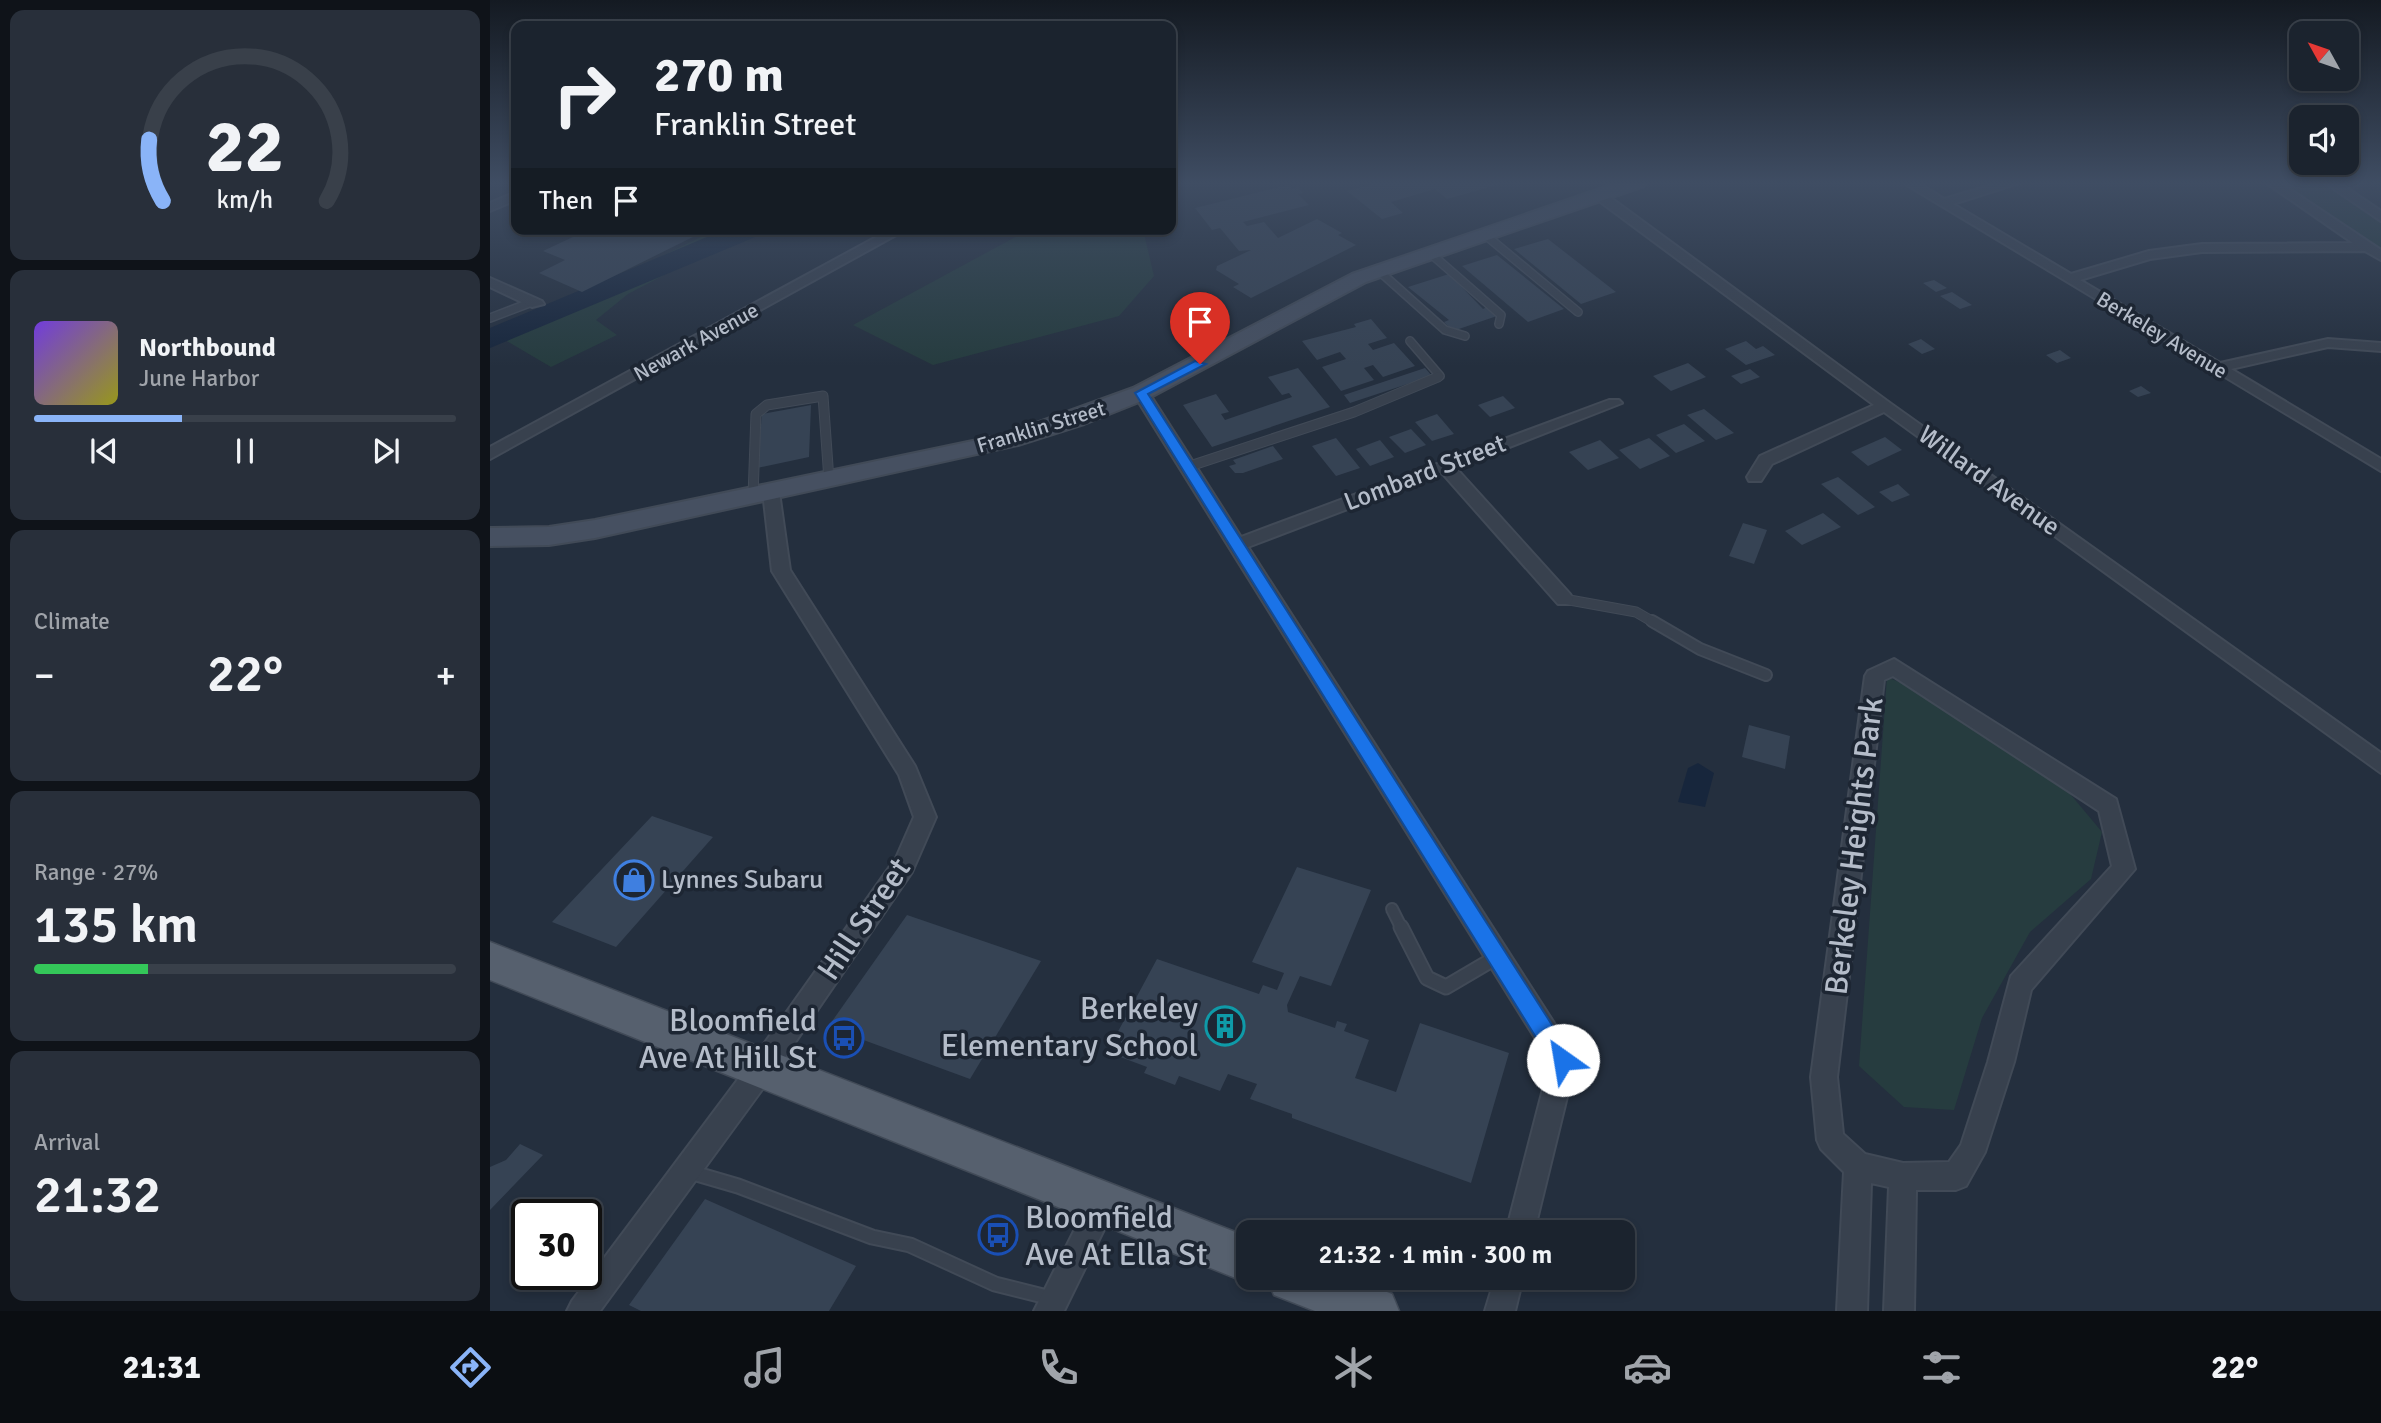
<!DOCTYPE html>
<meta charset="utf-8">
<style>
body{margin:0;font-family:Signika,sans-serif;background:#282f3a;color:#f1f3f6;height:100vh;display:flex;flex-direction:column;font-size:26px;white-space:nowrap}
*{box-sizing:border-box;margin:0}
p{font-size:23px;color:#a0a4aa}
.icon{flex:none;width:38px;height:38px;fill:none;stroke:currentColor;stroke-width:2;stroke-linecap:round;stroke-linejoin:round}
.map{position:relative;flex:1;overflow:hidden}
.panel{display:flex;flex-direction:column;gap:10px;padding:10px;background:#0f1319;width:490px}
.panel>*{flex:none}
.guide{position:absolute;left:21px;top:21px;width:665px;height:214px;border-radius:14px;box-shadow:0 4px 10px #0003,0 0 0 2px #39404a;background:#1b232e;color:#f1f3f6;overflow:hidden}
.needle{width:46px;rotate:310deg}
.fabs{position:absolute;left:1799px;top:21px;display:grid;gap:14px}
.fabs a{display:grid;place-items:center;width:70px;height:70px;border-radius:14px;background:#1b232e;box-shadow:0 4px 10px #0003,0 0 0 2px #39404a;font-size:35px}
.speed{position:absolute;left:21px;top:1199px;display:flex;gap:14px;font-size:35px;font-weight:700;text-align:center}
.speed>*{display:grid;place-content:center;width:91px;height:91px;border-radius:50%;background:#1b232e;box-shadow:0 4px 10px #0003,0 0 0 2px #39404a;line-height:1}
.speed .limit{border:4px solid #111;border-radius:10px;background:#fff;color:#111}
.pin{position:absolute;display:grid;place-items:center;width:60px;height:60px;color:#fff;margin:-72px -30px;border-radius:50% 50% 50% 0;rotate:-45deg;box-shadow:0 0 7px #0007}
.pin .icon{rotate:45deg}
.me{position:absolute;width:77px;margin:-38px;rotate:328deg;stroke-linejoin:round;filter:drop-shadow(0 0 5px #0008)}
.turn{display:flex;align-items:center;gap:24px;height:147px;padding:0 28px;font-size:32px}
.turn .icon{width:91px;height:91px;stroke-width:2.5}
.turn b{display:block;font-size:49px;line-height:60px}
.then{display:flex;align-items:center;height:66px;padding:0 28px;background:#0003;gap:14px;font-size:26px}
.big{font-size:52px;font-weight:600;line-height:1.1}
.panel .tile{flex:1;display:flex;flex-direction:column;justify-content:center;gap:10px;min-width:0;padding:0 24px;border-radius:14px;background:#282f3a}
.panel .dial{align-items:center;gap:0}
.dial svg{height:182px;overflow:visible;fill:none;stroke:#39404a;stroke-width:7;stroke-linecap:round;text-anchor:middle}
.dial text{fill:#f1f3f6;stroke:none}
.song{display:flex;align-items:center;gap:21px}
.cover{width:84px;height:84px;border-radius:10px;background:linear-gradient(135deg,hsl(260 70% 55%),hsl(60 70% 35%))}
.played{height:7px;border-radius:4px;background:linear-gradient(90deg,#8ab4f8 35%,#39404a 35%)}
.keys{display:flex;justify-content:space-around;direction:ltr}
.heat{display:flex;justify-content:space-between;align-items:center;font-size:38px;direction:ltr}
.charge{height:10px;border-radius:5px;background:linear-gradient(90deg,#34c759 27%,#39404a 0)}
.trip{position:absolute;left:746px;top:1220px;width:399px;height:70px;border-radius:14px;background:#1b232e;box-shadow:0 4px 10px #0003,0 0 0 2px #39404a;font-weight:600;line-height:70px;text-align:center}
.dock{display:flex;height:112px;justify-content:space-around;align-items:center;background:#0b0e12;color:#a0a4aa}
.dock .icon{width:49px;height:49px}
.dock .on{color:#8ab4f8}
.dock b{font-size:32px;color:#f1f3f6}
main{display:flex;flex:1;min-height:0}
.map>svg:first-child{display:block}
.green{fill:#263c3f}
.water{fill:#17263c}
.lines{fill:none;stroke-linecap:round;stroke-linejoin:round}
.river{fill:#17263c;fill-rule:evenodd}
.building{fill:#364354}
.lane-far3-casing{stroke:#414a57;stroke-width:10}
.lane-far2-casing{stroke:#414a57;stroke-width:11}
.lane-far1-casing{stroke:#414a57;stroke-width:14}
.lane-casing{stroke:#414a57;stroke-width:17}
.street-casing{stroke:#414a57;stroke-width:4}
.secondary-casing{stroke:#414a57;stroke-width:4}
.primary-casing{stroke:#414a57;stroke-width:3}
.lane-far3{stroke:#38414e;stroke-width:7}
.lane-far2{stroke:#38414e;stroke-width:9}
.lane-far1{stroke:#38414e;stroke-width:10}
.lane{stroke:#38414e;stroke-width:13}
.street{fill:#38414e;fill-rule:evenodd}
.secondary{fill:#465061;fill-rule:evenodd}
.primary{fill:#56606e;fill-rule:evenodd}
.route{fill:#1a73e8;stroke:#114b97;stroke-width:2}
.labels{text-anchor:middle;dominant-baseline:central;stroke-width:7;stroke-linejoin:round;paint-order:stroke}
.far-street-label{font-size:21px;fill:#b4bcc9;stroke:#1d2633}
.street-label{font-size:26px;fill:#b4bcc9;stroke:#1d2633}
.poi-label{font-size:26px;fill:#b4bcc9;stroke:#1d2633;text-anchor:start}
.near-street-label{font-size:32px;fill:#b4bcc9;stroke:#1d2633}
.near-poi-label{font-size:32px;fill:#b4bcc9;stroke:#1d2633;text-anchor:end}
</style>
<main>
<section class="panel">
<div class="tile dial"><svg viewBox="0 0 100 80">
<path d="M14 69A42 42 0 1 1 86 69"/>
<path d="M14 69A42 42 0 0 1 8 42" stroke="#8ab4f8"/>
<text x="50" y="56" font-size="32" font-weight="700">22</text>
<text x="50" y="72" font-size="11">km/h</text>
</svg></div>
<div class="tile">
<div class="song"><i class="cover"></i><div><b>Northbound</b><p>June Harbor</p></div></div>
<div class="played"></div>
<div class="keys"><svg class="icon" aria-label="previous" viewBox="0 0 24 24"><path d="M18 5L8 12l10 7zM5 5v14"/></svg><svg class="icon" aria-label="pause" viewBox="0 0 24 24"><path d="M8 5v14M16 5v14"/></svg><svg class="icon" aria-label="next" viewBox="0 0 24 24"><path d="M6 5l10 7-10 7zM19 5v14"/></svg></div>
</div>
<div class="tile"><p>Climate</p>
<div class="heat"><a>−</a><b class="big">22°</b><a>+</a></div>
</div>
<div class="tile"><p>Range · 27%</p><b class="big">135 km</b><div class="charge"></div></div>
<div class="tile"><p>Arrival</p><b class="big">21:32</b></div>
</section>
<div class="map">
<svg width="1891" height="1311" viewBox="0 0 1891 1311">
<rect width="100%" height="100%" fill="#242f3e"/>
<g class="green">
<path d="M1789 182H1833L1891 222V250Z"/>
<path d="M227 229H262L138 294 106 320 127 335 61 367 15 340 103 290Z"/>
<path d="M540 229H653L664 276 629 316 443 365 363 325Z"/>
<path d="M1397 677 1425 689 1571 783 1612 832 1601 879 1540 932 1492 1018 1464 1110 1414 1107 1369 1066Z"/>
</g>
<path class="water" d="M1208 763 1224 773 1215 807 1188 802 1198 768Z"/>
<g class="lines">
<path class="river" d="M236 229H274L270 235 0 348V328Z"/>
</g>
<g class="building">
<path d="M890 182H1014V183L957 199 945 189 901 202 913 213 892 219 857 191Z"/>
<path d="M798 185 802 189 808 187 813 193 808 194 819 205 753 222 757 226 774 222 788 238 827 219 852 233 848 235 866 245 761 298 743 287 749 284 726 270 727 266 761 250 749 251 730 228 722 230 705 208Z"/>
<path d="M100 229H219L92 292 49 273 75 260 53 251Z"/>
<path d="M1058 239 1126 292 1091 304 1024 249Z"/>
<path d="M1007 255 1074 309 1038 322 972 266Z"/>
<path d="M959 274 993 309 997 307 1007 316 963 331 954 322 959 320 918 287Z"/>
<path d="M1444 280 1457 288 1446 292 1433 283Z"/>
<path d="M1462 292 1482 305 1470 309 1450 296Z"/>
<path d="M881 319 897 338 878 344 883 350 904 343 925 366 893 377 883 365 874 368 884 380 851 391 832 367 856 359 850 352 827 360 812 341 866 327 864 324Z"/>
<path d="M1431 339 1445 349 1432 354 1418 344Z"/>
<path d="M1256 341 1266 349 1273 346 1285 355 1256 365 1235 349Z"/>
<path d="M1570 350 1581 358 1567 363 1556 355Z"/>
<path d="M1198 363 1216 377 1181 391 1163 376Z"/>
<path d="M808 368 840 407 722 447 693 405 726 394 739 412 731 414 735 420 802 397 799 393 792 395 778 377Z"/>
<path d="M935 368 942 376 860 403 854 395Z"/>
<path d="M1260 369 1270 377 1251 384 1241 376Z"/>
<path d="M1651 386 1661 393 1648 397 1639 391Z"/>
<path d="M1013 396 1025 408 1000 417 988 405Z"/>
<path d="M321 405 319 457 267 468 272 414Z"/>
<path d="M1214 409 1244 433 1226 440 1197 415Z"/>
<path d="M947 414 964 434 942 441 925 422Z"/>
<path d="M1194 424 1215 441 1186 453 1166 435Z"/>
<path d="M921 429 936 445 915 453 899 437Z"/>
<path d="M1395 437 1412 450 1378 466 1361 452Z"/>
<path d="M846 438 870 468 846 476 822 446Z"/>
<path d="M1159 438 1180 456 1150 469 1129 450Z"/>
<path d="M890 440 904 457 880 466 866 449Z"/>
<path d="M1110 440 1129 458 1098 470 1079 452Z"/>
<path d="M783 446 793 459 753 473H745L739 466 746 464 743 460Z"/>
<path d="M1348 477 1385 507 1368 515 1331 484Z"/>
<path d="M1408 484 1420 495 1402 502 1389 492Z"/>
<path d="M1333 513 1351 527 1312 545 1295 531Z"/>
<path d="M1253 523 1277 530 1264 564 1239 556Z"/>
<path d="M1259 725 1300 736 1295 769 1252 757Z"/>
<path d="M162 816 223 837 126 947 62 922Z"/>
<path d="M807 867 881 890 841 986 810 976 797 1005 798 1012 845 1028 847 1021 857 1024 854 1031 879 1040 865 1078 906 1092 930 1023 1019 1053 981 1183 802 1118V1114L760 1099 767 1084 738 1074 730 1091 689 1076 685 1085 654 1073 657 1067 617 1052 667 959 769 994 773 985 787 990 794 973 762 962Z"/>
<path d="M417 915 551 961 480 1079 338 1027Z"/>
<path d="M30 1144 53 1155 0 1210V1167L16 1160Z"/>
<path d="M215 1199 366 1266 339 1311H151L139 1305Z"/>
</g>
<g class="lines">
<g class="lane-far3-casing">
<g id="lane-far3">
<path d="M993 233 1088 312"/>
<path d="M939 252 1011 315 1009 324"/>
<path d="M888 270 955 330 975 336"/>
<path d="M0 318 42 302"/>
<path d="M920 341 950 376 944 378"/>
</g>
</g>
<g class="lane-far2-casing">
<g id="lane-far2">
<path d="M697 467 864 412 948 377"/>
<path d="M263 496 266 414 277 405 333 396 339 480"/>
<path d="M1074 599 1146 612 1165 623"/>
</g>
</g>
<g class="lane-far1-casing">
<g id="lane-far1">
<path d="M1162 621 1210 649 1276 675"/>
<path d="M902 909 912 929"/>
</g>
</g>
<g class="lane-casing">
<g id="lane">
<path d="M911 927 937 978 956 987 1007 957"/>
<path d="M200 1172 248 1186 382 1237 420 1245 505 1284 561 1298"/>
</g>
</g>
<g class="street-casing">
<g id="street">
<path d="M1412 182H1427L1454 199 1512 182H1532L1463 204 1581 274 1659 251 1712 244 1863 243 1775 182H1789L1891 250V260L1875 251 1712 252 1660 259 1590 280 1730 363 1838 339 1891 343V351L1838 347 1741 369 1891 459V471Z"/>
<path d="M1834 182H1848L1891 211V221Z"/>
<path d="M26 192V200L0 211V203Z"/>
<path d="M1105 192H1113L1400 403 1891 753V773L1394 412 1282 464 1271 481H1259L1257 477 1270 456 1384 405 1105 198Z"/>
<path d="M401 229H417L0 459V447Z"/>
<path d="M0 278 52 301 54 304 42 307 0 287Z"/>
<path d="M651 388 659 393 751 537 1119 400H1129L1132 403 966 468 1080 594 1083 599 1080 604H1068L952 473 758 547 1082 1051 1086 1060 1044 1232H1016L1060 1062 643 393Z"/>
<path d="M281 486 289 492 300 570 425 766 446 817 422 872 282 1076 110 1311H77L82 1301 264 1058 406 858 424 817 409 775 282 571 273 492Z"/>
<path d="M1404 659 1626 799 1645 869 1541 990 1524 1062 1495 1152 1476 1186 1466 1190H1426L1424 1311H1394L1399 1187 1381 1183 1377 1311H1347L1354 1172 1331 1149 1327 1140 1321 1077 1375 676 1378 671ZM1403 676 1609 811 1622 866 1521 976 1498 1062 1471 1145 1459 1162 1413 1163 1375 1154 1353 1134 1347 1077 1394 680Z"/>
<path d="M613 1189 623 1193 627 1203 574 1311H544L603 1193Z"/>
<path d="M1005 1278H1033L1025 1311H995Z"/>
</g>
</g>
<g class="secondary-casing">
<path id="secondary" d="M1130 182H1157L1154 186 876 282 659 398 594 424 528 445 105 538 59 545 0 546V528L59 527 105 520 516 434 643 388 862 274Z"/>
</g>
<g class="primary-casing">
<g id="primary">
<path d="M0 942 758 1237V1278H772L758 1283 0 980Z"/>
<path d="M777 1278H861L902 1294 909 1311H825L784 1295Z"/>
</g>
</g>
<use href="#lane-far3" class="lane-far3"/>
<use href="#lane-far2" class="lane-far2"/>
<use href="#lane-far1" class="lane-far1"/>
<use href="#lane" class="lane"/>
<use href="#street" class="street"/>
<use href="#secondary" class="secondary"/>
<use href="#primary" class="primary"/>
</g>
<linearGradient id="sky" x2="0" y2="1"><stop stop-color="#141a22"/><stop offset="0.5" stop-color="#3f4d63"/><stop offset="1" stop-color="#3f4d63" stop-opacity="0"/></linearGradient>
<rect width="1891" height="366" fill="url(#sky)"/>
<path class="route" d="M705 361 716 364 658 394 1080 1053 1083 1060 1080 1068 1073 1071 1065 1068 645 393Z"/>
<defs>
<g id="shop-ring" transform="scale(2.0125)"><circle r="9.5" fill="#1d2633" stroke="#3f7fe0" stroke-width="1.5"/><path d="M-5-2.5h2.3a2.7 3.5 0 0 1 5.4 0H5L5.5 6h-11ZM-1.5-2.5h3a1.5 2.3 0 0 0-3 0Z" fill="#3f7fe0"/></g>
<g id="building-ring" transform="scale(2.0125)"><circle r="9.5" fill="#1d2633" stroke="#0f9aa8" stroke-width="1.5"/><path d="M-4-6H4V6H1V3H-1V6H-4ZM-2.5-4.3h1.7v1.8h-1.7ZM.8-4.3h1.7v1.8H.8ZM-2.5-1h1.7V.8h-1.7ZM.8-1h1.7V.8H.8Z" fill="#0f9aa8"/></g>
<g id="bus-ring" transform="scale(2.0125)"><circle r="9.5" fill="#1d2633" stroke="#1a4fb4" stroke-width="1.5"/><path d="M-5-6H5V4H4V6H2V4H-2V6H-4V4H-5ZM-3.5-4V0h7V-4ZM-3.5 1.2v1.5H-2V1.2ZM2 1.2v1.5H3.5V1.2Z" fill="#1a4fb4"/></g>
</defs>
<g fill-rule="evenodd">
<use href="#shop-ring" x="144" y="880"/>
<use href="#building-ring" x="735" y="1026"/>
<use href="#bus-ring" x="354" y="1038"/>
<use href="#bus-ring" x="508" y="1235"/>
</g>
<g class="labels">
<g class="far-street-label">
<text transform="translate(1672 335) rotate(31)">Berkeley Avenue</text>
<text transform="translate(206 342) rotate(-29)">Newark Avenue</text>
<text transform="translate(551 427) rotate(-17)">Franklin Street</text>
</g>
<g class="street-label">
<text transform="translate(935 473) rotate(-21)">Lombard Street</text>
<text transform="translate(1499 481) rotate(36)">Willard Avenue</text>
</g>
<g class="poi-label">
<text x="171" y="880">Lynnes Subaru</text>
</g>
<g class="near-street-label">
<text transform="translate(1364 846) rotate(-83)">Berkeley Heights Park</text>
<text transform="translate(374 919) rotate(-56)">Hill Street</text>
</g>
<g class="near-poi-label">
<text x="708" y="1008">Berkeley<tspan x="708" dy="37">Elementary School</tspan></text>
<text x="327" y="1020">Bloomfield<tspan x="327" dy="37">Ave At Hill St</tspan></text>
<text x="535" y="1217" text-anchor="start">Bloomfield<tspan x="535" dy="37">Ave At Ella St</tspan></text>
</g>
</g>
</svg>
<div class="fabs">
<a><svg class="needle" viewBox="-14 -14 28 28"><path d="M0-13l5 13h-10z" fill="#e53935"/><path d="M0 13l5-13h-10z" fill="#a0a4aa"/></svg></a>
<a><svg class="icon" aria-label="sound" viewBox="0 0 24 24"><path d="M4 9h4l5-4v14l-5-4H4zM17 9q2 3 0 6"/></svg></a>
</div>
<div class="speed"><div class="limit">30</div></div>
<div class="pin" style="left:710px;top:364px;background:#d93025"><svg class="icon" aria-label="arrive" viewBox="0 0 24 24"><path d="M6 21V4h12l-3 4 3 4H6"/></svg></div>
<svg class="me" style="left:1073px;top:1060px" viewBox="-20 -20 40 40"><circle r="19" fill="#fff"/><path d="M0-13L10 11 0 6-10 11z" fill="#1a73e8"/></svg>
<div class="trip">21:32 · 1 min · 300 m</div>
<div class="guide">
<div class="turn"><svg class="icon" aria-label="right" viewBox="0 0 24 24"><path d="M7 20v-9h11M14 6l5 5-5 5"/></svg><div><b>270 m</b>Franklin Street</div></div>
<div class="then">Then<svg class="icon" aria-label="arrive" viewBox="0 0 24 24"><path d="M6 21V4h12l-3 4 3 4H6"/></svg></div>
</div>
</div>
</main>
<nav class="dock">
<b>21:31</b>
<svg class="icon on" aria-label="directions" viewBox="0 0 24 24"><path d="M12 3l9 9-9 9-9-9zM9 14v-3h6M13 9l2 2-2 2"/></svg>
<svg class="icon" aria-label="music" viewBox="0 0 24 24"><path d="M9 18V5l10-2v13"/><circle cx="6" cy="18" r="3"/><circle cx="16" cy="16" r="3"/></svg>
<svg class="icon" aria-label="phone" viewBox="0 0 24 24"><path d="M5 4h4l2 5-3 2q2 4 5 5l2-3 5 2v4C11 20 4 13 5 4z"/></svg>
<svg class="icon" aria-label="climate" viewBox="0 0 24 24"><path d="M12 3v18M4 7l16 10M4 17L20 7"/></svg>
<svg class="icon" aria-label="car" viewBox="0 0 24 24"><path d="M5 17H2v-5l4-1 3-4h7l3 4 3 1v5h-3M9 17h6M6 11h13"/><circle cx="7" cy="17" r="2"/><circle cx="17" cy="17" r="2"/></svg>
<svg class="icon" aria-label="filters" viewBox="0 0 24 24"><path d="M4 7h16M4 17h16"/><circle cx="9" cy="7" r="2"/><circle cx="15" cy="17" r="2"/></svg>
<b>22°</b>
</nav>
